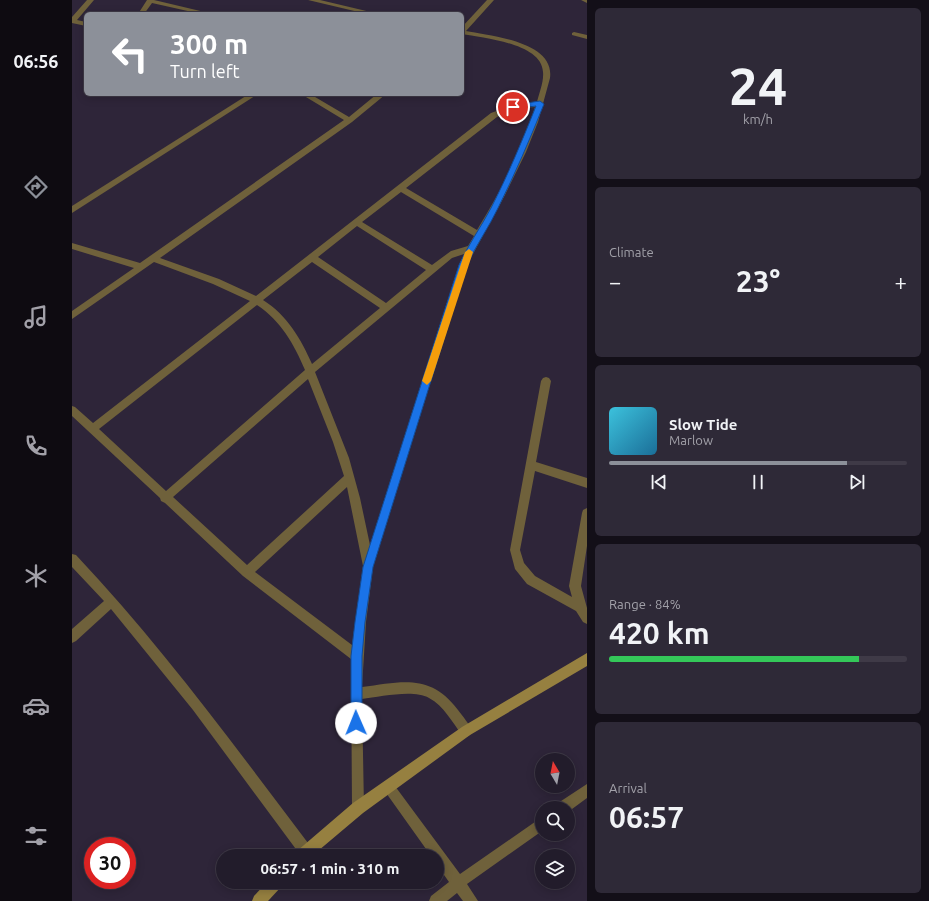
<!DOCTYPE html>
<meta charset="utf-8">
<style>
body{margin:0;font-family:Ubuntu,sans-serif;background:#2e2937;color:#f1f3f6;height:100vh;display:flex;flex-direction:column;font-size:15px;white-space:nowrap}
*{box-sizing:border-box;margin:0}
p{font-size:13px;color:#a2a1a9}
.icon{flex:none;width:22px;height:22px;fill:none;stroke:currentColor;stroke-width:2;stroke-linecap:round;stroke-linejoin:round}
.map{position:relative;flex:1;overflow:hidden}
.drawer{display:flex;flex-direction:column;gap:8px;padding:8px;background:#130f18;width:342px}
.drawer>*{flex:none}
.banner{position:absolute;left:12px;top:12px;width:380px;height:84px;border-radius:6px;box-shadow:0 2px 10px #0003,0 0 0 1px #3f3a47;background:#8c9099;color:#fff;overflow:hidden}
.needle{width:26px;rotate:350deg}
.fabs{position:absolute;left:463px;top:753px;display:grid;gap:8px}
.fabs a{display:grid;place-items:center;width:40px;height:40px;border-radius:50%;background:#221c2b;box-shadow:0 2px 10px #0003,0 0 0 1px #3f3a47;font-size:20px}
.speed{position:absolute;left:12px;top:837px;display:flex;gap:8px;font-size:20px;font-weight:700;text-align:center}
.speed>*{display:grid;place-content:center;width:52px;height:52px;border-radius:50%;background:#221c2b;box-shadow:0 2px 10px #0003,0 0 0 1px #3f3a47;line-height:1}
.speed .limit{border:6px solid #d22;background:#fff;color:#111}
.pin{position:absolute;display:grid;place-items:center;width:34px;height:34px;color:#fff;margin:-17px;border:2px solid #fff;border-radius:50%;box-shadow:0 1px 4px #0007}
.me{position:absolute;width:44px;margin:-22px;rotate:359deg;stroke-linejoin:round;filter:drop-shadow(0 0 3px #0008)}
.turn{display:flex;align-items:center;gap:14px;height:84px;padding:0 20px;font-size:18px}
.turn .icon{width:52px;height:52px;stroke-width:2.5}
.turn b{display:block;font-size:28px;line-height:34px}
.big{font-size:30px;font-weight:700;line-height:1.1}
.drawer .widget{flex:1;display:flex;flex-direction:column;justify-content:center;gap:6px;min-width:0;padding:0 14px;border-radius:6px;background:#2e2937}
.drawer .dial{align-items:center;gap:0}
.dial b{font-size:52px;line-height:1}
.song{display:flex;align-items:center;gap:12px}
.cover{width:48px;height:48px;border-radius:6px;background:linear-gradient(135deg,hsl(190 70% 55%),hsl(200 70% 35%))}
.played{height:4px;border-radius:2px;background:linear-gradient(90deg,#8c9099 80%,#3f3a47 80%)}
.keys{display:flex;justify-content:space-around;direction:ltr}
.heat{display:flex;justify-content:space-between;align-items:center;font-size:22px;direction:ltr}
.charge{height:6px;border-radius:3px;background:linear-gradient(90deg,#34c759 84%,#3f3a47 0)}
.trip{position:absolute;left:144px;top:849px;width:228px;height:40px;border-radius:20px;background:#221c2b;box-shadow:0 2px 10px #0003,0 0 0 1px #3f3a47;font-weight:700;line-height:40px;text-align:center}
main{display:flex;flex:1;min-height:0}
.menu{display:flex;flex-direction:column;width:72px;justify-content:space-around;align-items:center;background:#0e0b11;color:#a2a1a9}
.menu .icon{width:28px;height:28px}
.menu .current{color:#8c9099}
.menu b{font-size:18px;color:#f1f3f6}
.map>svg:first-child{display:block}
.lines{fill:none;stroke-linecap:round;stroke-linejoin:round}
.street{fill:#6f613b;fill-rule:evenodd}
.secondary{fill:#968040;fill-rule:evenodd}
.route{fill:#1a73e8;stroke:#114b97}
.slow{fill:#f59e0b}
</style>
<main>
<nav class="menu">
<b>06:56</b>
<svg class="icon current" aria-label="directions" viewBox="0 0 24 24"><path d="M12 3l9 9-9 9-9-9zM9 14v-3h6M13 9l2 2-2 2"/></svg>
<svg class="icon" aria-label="music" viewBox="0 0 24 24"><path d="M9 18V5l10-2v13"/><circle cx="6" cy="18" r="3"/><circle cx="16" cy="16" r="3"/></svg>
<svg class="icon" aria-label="phone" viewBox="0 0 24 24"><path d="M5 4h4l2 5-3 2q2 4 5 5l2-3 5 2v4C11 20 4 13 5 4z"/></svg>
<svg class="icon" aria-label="climate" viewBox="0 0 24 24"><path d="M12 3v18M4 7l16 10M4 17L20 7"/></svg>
<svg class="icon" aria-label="car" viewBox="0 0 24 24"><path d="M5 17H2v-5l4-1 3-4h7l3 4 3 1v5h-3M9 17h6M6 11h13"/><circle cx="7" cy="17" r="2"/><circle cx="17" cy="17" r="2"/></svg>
<svg class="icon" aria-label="filters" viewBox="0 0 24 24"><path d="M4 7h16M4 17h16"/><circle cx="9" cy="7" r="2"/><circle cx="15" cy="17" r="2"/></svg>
</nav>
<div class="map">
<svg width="515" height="901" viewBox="0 0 515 901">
<rect width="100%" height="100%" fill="#2e2539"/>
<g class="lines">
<g class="street">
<path d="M15 0H22L5 20 14 22V26L0 23V17Z"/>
<path d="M75 0H82L141 14H129L80 3 72 14H66Z"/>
<path d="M236 0H248L307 14H295Z"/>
<path d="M415 0H422L394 31C418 36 483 41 478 78L466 122 454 152 433 195 395 265 301 567 294 622 290 687C330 682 358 673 386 710 391 717 397 723 400 731L398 735 394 737 390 735C380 722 372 706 357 698 341 689 308 697 290 699L292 808 291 813 286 814 281 813 280 808 279 659 171 576 93 503 89 501 88 498 0 416V406L3 407 21 423 178 301 141 284 82 262 0 319V311L62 268 0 249V243L68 263 272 120 229 94H238L277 117 305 94H314L280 122 88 258 147 279 184 296 419 113 441 105 465 102C467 93 472 82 471 72 470 43 411 38 390 34V27ZM463 107C450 150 429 191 405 230L334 188 425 117 442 109ZM329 192 402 236 396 246 379 251 360 265 290 222ZM285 226 354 270 314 303 246 257ZM392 254 387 265 298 545 288 498 277 458 243 372 380 258ZM240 262 308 308 240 364C229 339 215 315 191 300ZM185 305C209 321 222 344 233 370L94 491 27 429ZM236 379 261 442 272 476 175 565 101 497ZM275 487 291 566 280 645 183 572Z"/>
<path d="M509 0H515V3Z"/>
<path d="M502 32 515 35V39L500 35V33Z"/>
<path d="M177 94H186L0 213V206Z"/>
<path d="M474 377 477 378 479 381 464 462 515 478V488L463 471 448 550 452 563 463 576 500 597 497 586 510 513 511 510 515 508V546L509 586 515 608V624L511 622 504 611 455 584 443 569 438 550 469 381 471 378Z"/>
<path d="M0 554 4 555C90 646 164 748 239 847L241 852 239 856H229L121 710 39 609 4 641 0 643V629L32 601 0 567Z"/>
<path d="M316 780 320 782 388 874 470 817V831L395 884 406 901H391L385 893 375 901H357L359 896 377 882 365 865V856H359L312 790 310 786 312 782Z"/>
<path d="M515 784V798L496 812V808H485L486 803Z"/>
</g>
<g class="secondary">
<path d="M515 653V666L398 735 291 813 240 856H223L225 851 281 803 390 727Z"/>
<path d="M195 882H211L209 887 196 901H180L182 896Z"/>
</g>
</g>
<path class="route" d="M468 101 472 104C458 139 443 174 426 208 417 227 404 245 395 265L301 567 293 622 290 656V723L288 726 284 728 280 726 279 723V656L283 622 291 567 387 265C396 245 409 227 419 208 436 175 450 141 464 106L441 109 437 107 441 105Z"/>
<path class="slow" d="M397 249 401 252 359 381 355 385 350 381 393 252Z"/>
</svg>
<div class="fabs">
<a><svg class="needle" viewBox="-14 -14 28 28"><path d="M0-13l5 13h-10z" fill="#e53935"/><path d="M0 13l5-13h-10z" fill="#a2a1a9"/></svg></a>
<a><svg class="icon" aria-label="search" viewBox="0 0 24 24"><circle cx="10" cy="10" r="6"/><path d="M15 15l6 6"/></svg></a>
<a><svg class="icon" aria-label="layers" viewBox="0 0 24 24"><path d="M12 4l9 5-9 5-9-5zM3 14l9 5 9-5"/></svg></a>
</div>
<div class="speed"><div class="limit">30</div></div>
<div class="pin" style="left:441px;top:107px;background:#d93025"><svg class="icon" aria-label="arrive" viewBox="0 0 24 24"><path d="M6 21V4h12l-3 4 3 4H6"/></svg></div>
<svg class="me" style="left:284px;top:723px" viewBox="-20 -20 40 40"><circle r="19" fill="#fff"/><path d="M0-13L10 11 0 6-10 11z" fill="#1a73e8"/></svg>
<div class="trip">06:57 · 1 min · 310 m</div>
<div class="banner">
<div class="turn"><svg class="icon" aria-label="left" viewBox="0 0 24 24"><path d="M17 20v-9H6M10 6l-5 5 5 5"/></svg><div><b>300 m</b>Turn left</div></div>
</div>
</div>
<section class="drawer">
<div class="widget dial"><b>24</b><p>km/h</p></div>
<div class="widget"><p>Climate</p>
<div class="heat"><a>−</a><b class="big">23°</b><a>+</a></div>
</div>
<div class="widget">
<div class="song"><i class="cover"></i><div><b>Slow Tide</b><p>Marlow</p></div></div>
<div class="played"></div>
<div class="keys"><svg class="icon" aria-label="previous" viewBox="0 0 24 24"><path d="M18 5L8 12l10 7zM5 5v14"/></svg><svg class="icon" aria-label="pause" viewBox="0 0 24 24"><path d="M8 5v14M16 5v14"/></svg><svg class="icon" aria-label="next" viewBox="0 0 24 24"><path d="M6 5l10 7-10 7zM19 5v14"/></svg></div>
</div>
<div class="widget"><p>Range · 84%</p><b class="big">420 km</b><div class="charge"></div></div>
<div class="widget"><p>Arrival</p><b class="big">06:57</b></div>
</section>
</main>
